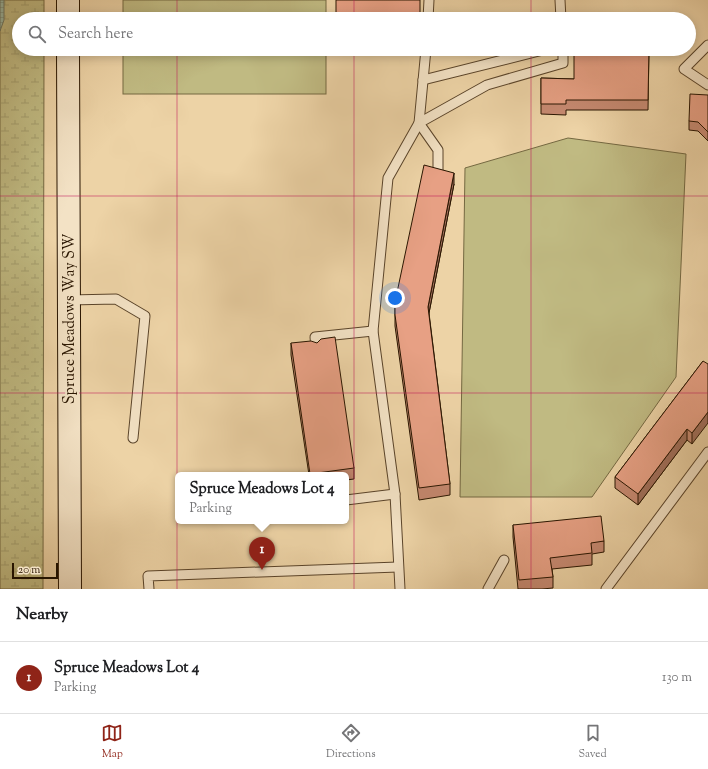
<!DOCTYPE html>
<html lang="en">
<head>
<meta charset="utf-8">
<style>
	body { margin:0; font-family:"Sorts Mill Goudy",serif; background:#f6f6f6; color:#202124 }
	.scale { position:absolute; left:12px; bottom:10px; width:46px; box-sizing:border-box; padding-left:4px; border:2px solid #291500; border-top:0; font-size:11px; line-height:14px; white-space:nowrap; color:#291500; -webkit-text-stroke:3px #f3e2c5; paint-order:stroke }
	.you { position:absolute; left:395px; top:298px; width:14px; height:14px; margin:-10px; border:3px solid #fff; border-radius:50%; background:#1a73e8; box-shadow:0 0 0 6px #1a73e833 }
	.badge { display:grid; place-items:center; width:26px; height:26px; border-radius:50%; background:#8f2418; color:#fff; font-size:13px; font-weight:700 }
	.pin { position:absolute; translate:-50% -33px; filter:drop-shadow(0 1px 2px #0008) }
	.pin::after { content:''; position:absolute; top:21px; width:14px; height:12px; background:inherit; clip-path:polygon(0 0,100% 0,50% 100%) }
	.popup { position:absolute; left:175px; top:472px; width:174px; height:52px; box-sizing:border-box; display:grid; place-content:center; border-radius:6px; background:#fff; filter:drop-shadow(0 1px 3px #0005); font-size:13px; white-space:nowrap; color:#757577 }
	.popup b { font-size:15px; color:#202124 }
	.popup::after { content:''; position:absolute; left:50%; top:100%; margin-left:-8px; border:8px solid transparent; border-top-color:#fff }
	.list { margin:0; padding:0; list-style:none }
	h2 { display:flex; justify-content:space-between; align-items:center; height:52px; margin:0; padding:0 16px; font-size:17px }
	h2 small { font-size:13px; font-weight:400; color:#757577 }
	.list li { display:grid; grid-template-columns:26px 1fr auto; gap:12px; align-items:center; box-sizing:border-box; height:72px; padding:0 16px; border-top:1px solid #e0e0e0 }
	.list b { display:block; font-size:15px; white-space:nowrap }
	.list p { margin:0; font-size:13px; white-space:nowrap; color:#757577 }
	.list em { font-size:13px; font-style:normal; color:#757577 }
	.icon { flex:none; width:22px; height:22px; fill:none; stroke:currentColor; stroke-width:2; stroke-linecap:round; stroke-linejoin:round }
	.map { position:relative; flex:none; width:708px; height:589px; overflow:hidden }
	.search { position:absolute; background:#fff; box-shadow:0 2px 10px #0003; left:12px; right:12px; top:12px; height:44px; display:flex; align-items:center; gap:10px; box-sizing:border-box; padding:0 14px; border-radius:22px; color:#757577; font-size:15px }
	.sheet { height:124px; background:#fff }
	nav { display:flex; justify-content:space-around; align-items:center; box-sizing:border-box; height:56px; border-top:1px solid #e0e0e0; background:#fff; font-size:11px; color:#757577 }
	nav a { display:grid; justify-items:center; gap:2px }
	nav .on { color:#8f2418 }
	.map>svg:first-child { display:block }
	.wetland { fill:url(#wetland-marsh); stroke:#746841 }
	.park { fill:#c0ba82; stroke:#746841 }
	.water { fill:url(#water-rules); stroke:#6d7762 }
	.lines { fill:none; stroke-linecap:round; stroke-linejoin:round }
	.lane-casing { stroke:#5a442a; stroke-width:11 }
	.secondary-casing { stroke:#291500; stroke-width:24 }
	.lane { stroke:#f3e2c5; stroke-width:9 }
	.secondary { stroke:#f3e2c5; stroke-width:22 }
	.wall { fill:#c78a72; stroke:#291500 }
	.shaded-wall { fill:#a2705c; stroke:#291500 }
	.building { fill:#e7a084; stroke:#291500 }
	.grid { fill:none; stroke:#c2185b; stroke-width:1; stroke-opacity:0.55 }
	.labels { text-anchor:middle; stroke-width:4; stroke-linejoin:round; paint-order:stroke }
	.street-label { font-size:15px; fill:#291500; stroke:#f3e2c5 }
</style>
</head>
<body>
<div class="map">
<svg width="708" height="589" viewBox="0 0 708 589">
	<defs>
		<pattern id="wetland-marsh" width="20" height="14" patternUnits="userSpaceOnUse"><rect width="20" height="14" fill="#c0ba82"/><path d="M1 5h8M5 5V1M11 12h8M15 12V8" fill="none" stroke="#a59f6e"/></pattern>
		<pattern id="water-rules" width="6" height="5" patternUnits="userSpaceOnUse"><rect width="6" height="5" fill="#9ab8a4"/><path d="M0 2.5h6" fill="none" stroke="#859d8b"/></pattern>
	</defs>
	<rect width="100%" height="100%" fill="#edd3a6"/>
	<filter id="stains"><feTurbulence type="fractalNoise" baseFrequency=".005" numOctaves="4"/><feColorMatrix values="0 0 0 0 .2 0 0 0 0 .09 0 0 0 0 .02 0 0 0 .5 -.17"/></filter>
	<radialGradient id="worn" r=".72"><stop offset=".6" stop-color="#630" stop-opacity="0"/><stop offset="1" stop-color="#630" stop-opacity=".3"/></radialGradient>
	<path class="wetland" d="M0,0H44V19H19V49H44L43,589H0Z"/>
	<g class="park">
		<rect x="123" y="0" width="203" height="19"/>
		<rect x="123" y="49" width="203" height="45"/>
		<path d="M568,138L686,154L676,377L592,497H460L465,168Z"/>
	</g>
	<path class="water" d="M0,0H4V20L0,31Z"/>
	<g class="lines">
		<defs>
			<g id="lane">
				<path d="M560,0L561,19"/>
				<path d="M428,19L429,0"/>
				<path d="M708,45L684,69L708,85"/>
				<path d="M426,49L419,123L438,150V170"/>
				<path d="M423,80L547,49"/>
				<path d="M69,300L116,299L145,316L133,438"/>
				<path d="M316,348L315,337L373,331"/>
				<path d="M346,500L395,494"/>
				<path d="M149,589L148,576L398,567"/>
				<path d="M400,589L395,494L373,331L388,178L419,123L487,85L563,63V49"/>
				<path d="M488,589L504,560"/>
				<path d="M606,589L708,452"/>
			</g>
			<g id="secondary">
				<path d="M68,0V19"/>
				<path d="M68,49L70,589"/>
			</g>
		</defs>
		<use href="#lane" class="lane-casing"/>
		<use href="#secondary" class="secondary-casing"/>
		<use href="#lane" class="lane"/>
		<use href="#secondary" class="secondary"/>
	</g>
	<g class="wall">
		<path d="M649,49L648,110H566V115L541,114V78L574,79Z"/>
		<path d="M708,95V141L698,131L689,130V121Z"/>
		<path d="M454,184L429,313L450,484V495L419,500L395,326V302Z"/>
		<path d="M291,343L354,468V479L346,480V475H309L291,355Z"/>
		<path d="M703,361L692,444L687,440L638,505L615,488V477Z"/>
		<path d="M513,525L604,541V552L592,554V565L552,569L553,577V588L542,589H518L513,537Z"/>
	</g>
	<g class="shaded-wall">
		<path d="M454,173V184L428,318V307Z"/>
		<path d="M708,412V423L692,444V433Z"/>
		<path d="M687,429V440L638,505V494Z"/>
	</g>
	<g class="building">
		<rect x="336" y="0" width="84" height="19"/>
		<path d="M574,49H649L648,100H566V104H541V78L574,79Z"/>
		<path d="M690,94L708,95V132L698,122L689,121Z"/>
		<path d="M424,165L454,173L428,307L450,484L419,488L395,315V302Z"/>
		<path d="M335,337L354,468L310,474L291,343L311,341L317,343L321,339Z"/>
		<path d="M703,361L708,364V412L692,433L687,429L638,494L615,477Z"/>
		<path d="M601,516L604,541L591,543L592,553L550,558L553,577L519,580L513,525Z"/>
	</g>
	<path class="grid" d="M177,0V19M354,0V19M531,0V19M177,49V589M354,49V589M531,49V589M0,196H708M0,393H708"/>
	<g class="labels">
		<g class="street-label">
			<text transform="translate(69 319) rotate(-90)" y="5">Spruce Meadows Way SW</text>
		</g>
	</g>
	<rect width="100%" height="100%" filter="url(#stains)"/>
	<rect width="100%" height="100%" fill="url(#worn)"/>
</svg>
<div class="scale">20 m</div>
<div class="you"></div>
<div class="pin badge" style="left:262px;top:570px">1</div>
<div class="popup"><b>Spruce Meadows Lot 4</b>Parking</div>
<div class="search"><svg class="icon" aria-label="search" viewBox="0 0 24 24"><circle cx="10" cy="10" r="6"/><path d="M15 15l6 6"/></svg>Search here</div>
</div>
<section class="sheet">
<h2>Nearby<small></small></h2>
<ul class="list">
<li><span class="badge">1</span><div><b>Spruce Meadows Lot 4</b><p>Parking</p></div><em>130 m</em></li>
</ul>
</section>
<nav>
<a class="on"><svg class="icon" aria-label="map" viewBox="0 0 24 24"><path d="M3 6l6-2 6 2 6-2v14l-6 2-6-2-6 2zM9 4v14M15 6v14"/></svg>Map</a>
<a><svg class="icon" aria-label="directions" viewBox="0 0 24 24"><path d="M12 3l9 9-9 9-9-9zM9 14v-3h6M13 9l2 2-2 2"/></svg>Directions</a>
<a><svg class="icon" aria-label="saved" viewBox="0 0 24 24"><path d="M7 4h10v16l-5-4-5 4z"/></svg>Saved</a>
</nav>
</body>
</html>
